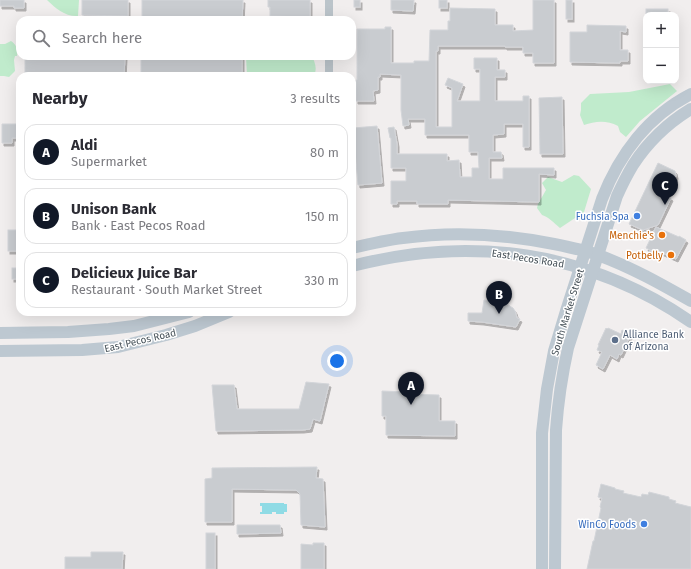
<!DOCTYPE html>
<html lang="en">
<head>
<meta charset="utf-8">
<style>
	body { margin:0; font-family:"Fira Sans",sans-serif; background:#f7f7f7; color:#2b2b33 }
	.controls { position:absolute; right:12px; top:12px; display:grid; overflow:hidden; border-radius:8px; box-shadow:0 4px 16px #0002 }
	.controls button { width:36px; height:36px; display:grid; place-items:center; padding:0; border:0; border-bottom:1px solid #e1e1e2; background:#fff; color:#2b2b33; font:20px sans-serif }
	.you { position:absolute; left:337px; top:361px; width:14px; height:14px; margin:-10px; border:3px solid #fff; border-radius:50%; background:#1a73e8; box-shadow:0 0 0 6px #1a73e833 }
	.badge { display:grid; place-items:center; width:26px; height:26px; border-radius:50%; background:#111827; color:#fff; font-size:13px; font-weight:700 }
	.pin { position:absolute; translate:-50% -33px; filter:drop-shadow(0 1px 2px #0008) }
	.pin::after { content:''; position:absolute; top:21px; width:14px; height:12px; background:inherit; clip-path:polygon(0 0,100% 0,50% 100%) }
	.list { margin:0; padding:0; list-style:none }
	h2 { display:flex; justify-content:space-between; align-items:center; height:52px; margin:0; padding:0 16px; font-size:17px }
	h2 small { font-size:13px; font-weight:400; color:#7c7c81 }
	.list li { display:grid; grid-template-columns:26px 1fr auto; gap:12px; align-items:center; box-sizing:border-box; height:56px; margin:0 8px 8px; padding:0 8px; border:1px solid #e1e1e2; border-radius:12px }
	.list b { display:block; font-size:15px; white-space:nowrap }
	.list p { margin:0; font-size:13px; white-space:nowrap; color:#7c7c81 }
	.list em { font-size:13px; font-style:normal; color:#7c7c81 }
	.icon { flex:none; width:22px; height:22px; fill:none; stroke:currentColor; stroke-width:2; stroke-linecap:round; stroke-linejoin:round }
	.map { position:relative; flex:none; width:691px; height:569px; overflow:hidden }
	.search { position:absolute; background:#fff; box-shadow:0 4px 16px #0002; left:16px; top:16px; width:340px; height:44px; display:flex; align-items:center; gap:10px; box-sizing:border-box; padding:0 14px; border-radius:12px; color:#7c7c81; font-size:15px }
	.panel { position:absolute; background:#fff; box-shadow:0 4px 16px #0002; left:16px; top:72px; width:340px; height:244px; border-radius:12px }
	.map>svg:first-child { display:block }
	.green { fill:#c0ebcc }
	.water { fill:#90dbe5 }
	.building { fill:#c9ccd0; stroke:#d3d5d9; filter:url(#shadow) }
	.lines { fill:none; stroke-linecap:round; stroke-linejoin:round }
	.street { stroke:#bbc4ca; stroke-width:8 }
	.secondary { stroke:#bdc8d1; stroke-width:12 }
	.shop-dot { fill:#3f7fe0; stroke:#fff; stroke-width:1.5 }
	.food-dot { fill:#e8710a; stroke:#fff; stroke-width:1.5 }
	.service-dot { fill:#5c6f8a; stroke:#fff; stroke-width:1.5 }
	.labels { text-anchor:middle; stroke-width:3; stroke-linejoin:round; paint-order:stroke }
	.shop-label { font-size:10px; fill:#366cbe; stroke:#fff; text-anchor:end }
	.food-label { font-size:10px; fill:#c56008; stroke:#fff; text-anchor:end }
	.street-label { font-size:10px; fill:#48535a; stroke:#fff }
	.service-label { font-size:10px; fill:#4e5e75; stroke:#fff; text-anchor:start }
</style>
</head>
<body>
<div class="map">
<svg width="691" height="569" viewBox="0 0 691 569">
	<defs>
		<filter id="shadow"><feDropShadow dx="2" dy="3" stdDeviation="0" flood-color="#0004"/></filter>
	</defs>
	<rect width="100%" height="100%" fill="#f1eeee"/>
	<g class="green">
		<path d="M47,0H79L78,16C66,17 55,8 47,0Z"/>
		<path d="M11,41C16,44 18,49 17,56H15L14,60L15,71L9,77L4,76H0V44H5Z"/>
		<path d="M246,56H312C315,62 318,71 313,76H247Z"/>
		<path d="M670,84L677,91L640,121L626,137L620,132L618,126C607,120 595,121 584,125L580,115L581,110V103L590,94L629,92Z"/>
		<path d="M574,175L579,176L591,189L584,212L560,228C554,223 549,217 542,215L537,208L538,204L546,190L542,183L548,177L562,182Z"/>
	</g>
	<path class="water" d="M260,503H284V504H287V512H284V514H276V512H272V514H260V512H262V506H260Z"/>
	<g class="building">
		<path d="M0,0H24V8H14V6H0Z"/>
		<path d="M82,0H128V16L82,15Z"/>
		<path d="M142,0H243L242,20L142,19Z"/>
		<path d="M268,0H310V17L270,16V7H268Z"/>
		<rect x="354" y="0" width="6" height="7"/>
		<path d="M391,0H414L413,11L391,10Z"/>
		<rect x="439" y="0" width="8" height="8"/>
		<path d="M533,0H554V63H533V53H523V47H505V46H438V51H436V127H452V88L445,85L448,78L463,84L457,101H480V69H474V58H497V70H505V77H495V101H523V96H529V147H523V124H504V134L493,135V152H501L502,158H489V179H503V168H554V175L539,174V202L448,200V204H417V201H397V204H391V181H406V168H391V138H390L388,128L394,127L397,144V154H447V161L459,160L460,177H472V168H479L478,152H469V135H425V119H408L409,125L403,126L401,110V75L380,74V77H378V90L373,91L374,101H356V80H357V29H385V27H391V63H414V61H429L430,30H448V21H450V8L495,9V25H513V31L533,30Z"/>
		<rect x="566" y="0" width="6" height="19"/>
		<rect x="646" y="9" width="22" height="6"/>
		<path d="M587,25L626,26V32L620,31V50H628V61H620V63L570,62V32H587Z"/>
		<path d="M25,56H125L124,76H25Z"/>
		<rect x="141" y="56" width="101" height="20"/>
		<path d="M562,97L563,154H540L539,98Z"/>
		<path d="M2,124H20V138H12V143H2Z"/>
		<path d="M377,126L382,183L358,185L353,128Z"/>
		<path d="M658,163L675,171L676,176L667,196L671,198L658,225L643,230L629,224Z"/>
		<path d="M656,227L679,237V236L686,240L676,259L653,249L652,251L646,248Z"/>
		<rect x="8" y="230" width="11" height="21"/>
		<rect x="12" y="268" width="8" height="11"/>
		<path d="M484,300L508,303V305L513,308L515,311L517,318L520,319L516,327L482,322L468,321V313H482Z"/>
		<path d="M606,328L607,329L608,328L621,334L622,330L631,334L621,355L619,354L617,359L610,355L603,369L596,365L602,352L597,350L599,345H598Z"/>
		<path d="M306,382L329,384L320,421L313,419L310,429L302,430L216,431L212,385H234L237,409H299Z"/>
		<path d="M382,391L408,392V394L439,395V421H455V436L386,435V416H382Z"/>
		<path d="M317,467L316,478L323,479L325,527L301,525L300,494L296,490L232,489V522H205V479L212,478V468Z"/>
		<path d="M601,484L615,488V489L624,491L623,493L641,497L642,494L648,495L649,492L669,497V499L676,501L675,503L691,507V569H587L593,541H594L601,508L600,507L602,498L598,497Z"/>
		<path d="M237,525H280L281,533L237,534Z"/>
		<rect x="206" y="533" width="9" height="36"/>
		<path d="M313,543H324V569H301V544L313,545Z"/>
		<path d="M91,552H123L122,569H65V557H91Z"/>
	</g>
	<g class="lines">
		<g class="street">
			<path d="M329,20V0"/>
			<path d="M329,76V56"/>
		</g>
		<g class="secondary">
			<path d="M352,248C369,244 386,240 403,238C453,231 504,234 554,244C569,247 584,250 598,255C631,267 661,284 691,301"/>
			<path d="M352,266C471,235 589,251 691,322"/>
			<path d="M0,333L68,332L109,329L134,326L189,312"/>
			<path d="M0,351L82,350L118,347L166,335L195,326L229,312"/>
			<path d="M542,569V433L547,389L554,351L566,311L602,199C619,155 648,116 691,94"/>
			<path d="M555,569L556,430C558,402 562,375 568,348L617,196C622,185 627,175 633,165C648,142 668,123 691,109"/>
		</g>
	</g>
	<g class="shop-dot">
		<circle cx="637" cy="216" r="4"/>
		<circle cx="644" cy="524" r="4"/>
	</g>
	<g class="food-dot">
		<circle cx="662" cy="235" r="4"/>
		<circle cx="671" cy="255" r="4"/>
	</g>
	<circle class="service-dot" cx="615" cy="340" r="4"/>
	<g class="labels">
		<g class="shop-label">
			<text x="629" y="220">Fuchsia Spa</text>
			<text x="636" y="528">WinCo Foods</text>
		</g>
		<g class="food-label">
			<text x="654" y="239">Menchie's</text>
			<text x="663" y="259">Potbelly</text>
		</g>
		<g class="street-label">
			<text transform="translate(528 258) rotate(9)" y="4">East Pecos Road</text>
			<text transform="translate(567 312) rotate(-73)" y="4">South Market Street</text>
			<text transform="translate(140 340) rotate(-13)" y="4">East Pecos Road</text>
		</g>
		<g class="service-label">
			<text x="623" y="338">Alliance Bank<tspan x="623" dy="12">of Arizona</tspan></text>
		</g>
	</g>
</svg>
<div class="controls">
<button>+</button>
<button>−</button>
</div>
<div class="you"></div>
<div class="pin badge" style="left:411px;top:405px">A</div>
<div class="pin badge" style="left:499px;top:314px">B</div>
<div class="pin badge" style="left:665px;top:205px">C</div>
<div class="search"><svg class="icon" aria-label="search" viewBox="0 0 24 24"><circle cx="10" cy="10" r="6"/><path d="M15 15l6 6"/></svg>Search here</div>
<section class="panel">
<h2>Nearby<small>3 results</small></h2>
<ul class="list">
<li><span class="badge">A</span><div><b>Aldi</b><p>Supermarket</p></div><em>80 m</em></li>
<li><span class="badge">B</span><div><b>Unison Bank</b><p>Bank · East Pecos Road</p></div><em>150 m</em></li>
<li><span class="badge">C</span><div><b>Delicieux Juice Bar</b><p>Restaurant · South Market Street</p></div><em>330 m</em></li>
</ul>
</section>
</div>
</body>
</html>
